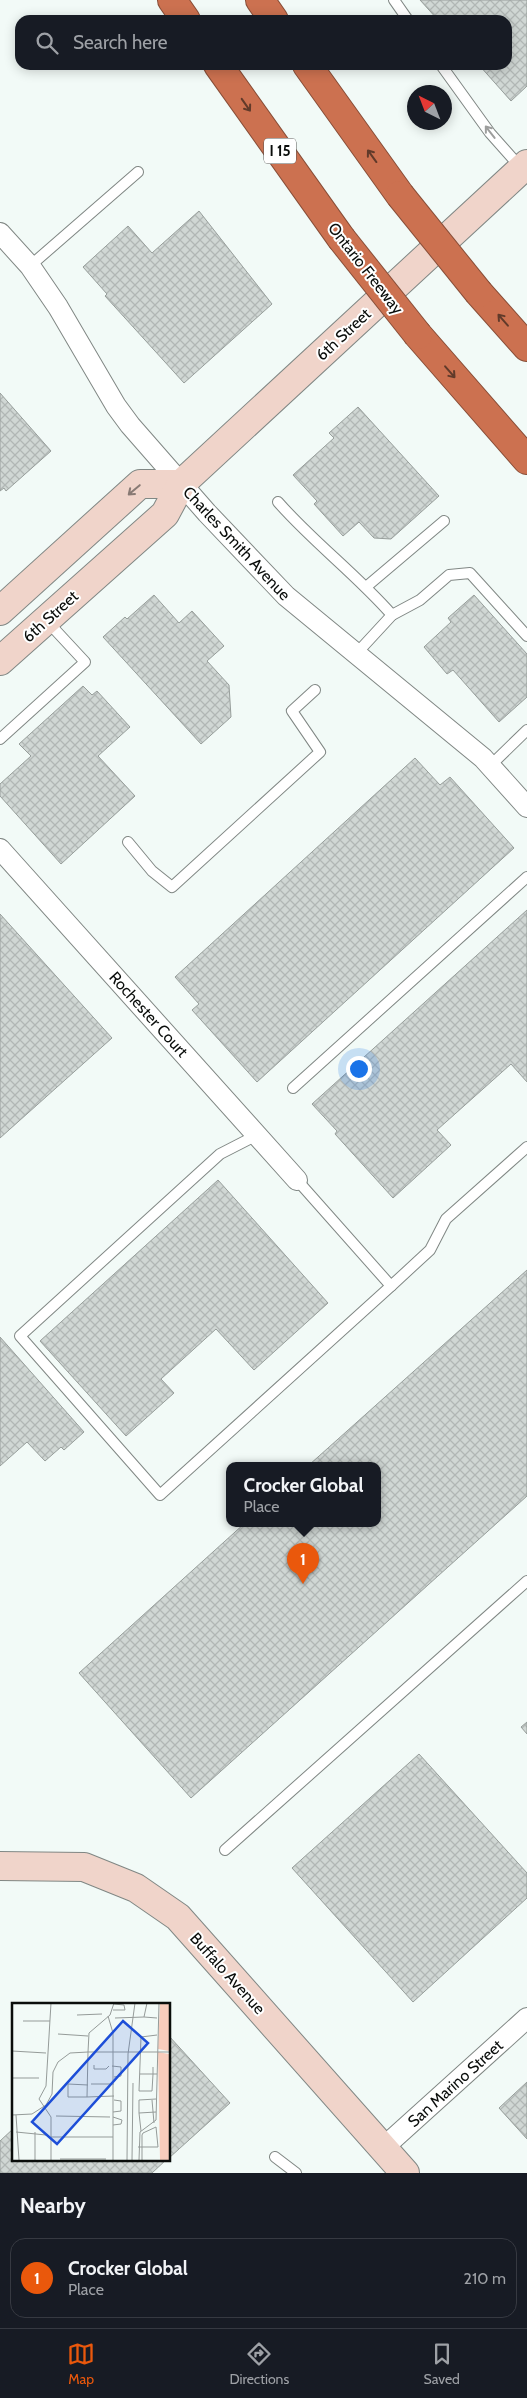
<!DOCTYPE html>
<html lang="en">
<head>
<meta charset="utf-8">
<style>
	body { margin:0; font-family:Cabin,sans-serif; background:#20242c; color:#f1f3f6 }
	.compass { position:absolute; left:407px; top:85px; width:45px; height:45px; border-radius:50%; background:#171b24; box-shadow:0 2px 12px #0003; rotate:318deg }
	.you { position:absolute; left:358px; top:1068px; width:18px; height:18px; margin:-12px; border:4px solid #fff; border-radius:50%; background:#1a73e8; box-shadow:0 0 0 8px #1a73e833 }
	.badge { display:grid; place-items:center; width:32px; height:32px; border-radius:50%; background:#ea580c; color:#fff; font-size:16px; font-weight:700 }
	.pin { position:absolute; translate:-50% -41px; filter:drop-shadow(0 1px 2px #0008) }
	.pin::after { content:''; position:absolute; top:26px; width:18px; height:15px; background:inherit; clip-path:polygon(0 0,100% 0,50% 100%) }
	.popup { position:absolute; left:226px; top:1462px; width:155px; height:65px; box-sizing:border-box; display:grid; place-content:center; border-radius:10px; background:#171b24; filter:drop-shadow(0 1px 4px #0005); font-size:16px; white-space:nowrap; color:#9ea1a6 }
	.popup b { font-size:19px; color:#f1f3f6 }
	.popup::after { content:''; position:absolute; left:50%; top:100%; margin-left:-10px; border:10px solid transparent; border-top-color:#171b24 }
	.list { margin:0; padding:0; list-style:none }
	h2 { display:flex; justify-content:space-between; align-items:center; height:65px; margin:0; padding:0 20px; font-size:21px }
	h2 small { font-size:16px; font-weight:400; color:#9ea1a6 }
	.list li { display:grid; grid-template-columns:32px 1fr auto; gap:15px; align-items:center; box-sizing:border-box; height:80px; margin:0 10px 10px; padding:0 10px; border:1px solid #363941; border-radius:15px }
	.list b { display:block; font-size:19px; white-space:nowrap }
	.list p { margin:0; font-size:16px; white-space:nowrap; color:#9ea1a6 }
	.list em { font-size:16px; font-style:normal; color:#9ea1a6 }
	.icon { flex:none; width:28px; height:28px; fill:none; stroke:currentColor; stroke-width:2; stroke-linecap:round; stroke-linejoin:round }
	.map { position:relative; flex:none; width:527px; height:2173px; overflow:hidden }
	.search { position:absolute; background:#171b24; box-shadow:0 2px 12px #0003; left:15px; right:15px; top:15px; height:55px; display:flex; align-items:center; gap:12px; box-sizing:border-box; padding:0 18px; border-radius:15px; color:#9ea1a6; font-size:19px }
	.sheet { height:155px; background:#171b24 }
	nav { display:flex; justify-content:space-around; align-items:center; box-sizing:border-box; height:70px; border-top:1px solid #363941; background:#171b24; font-size:14px; color:#9ea1a6 }
	nav a { display:grid; justify-items:center; gap:2px }
	nav .on { color:#ea580c }
	.map>svg:first-child { display:block }
	.building { fill:url(#building-cross-hatch); stroke:#979e9b }
	.lines { fill:none; stroke-linecap:round; stroke-linejoin:round }
	.lane-casing { stroke:#808784; stroke-width:12 }
	.street-casing { stroke:#808784; stroke-width:22 }
	.secondary-casing { stroke:#808784; stroke-width:30 }
	.highway-casing { stroke:#884e38; stroke-width:30 }
	.lane { stroke:#fff; stroke-width:10 }
	.street { stroke:#fff; stroke-width:20 }
	.secondary { stroke:#f0d4ca; stroke-width:28 }
	.highway { stroke:#cc7150; stroke-width:28 }
	.highway-bridge-casing { stroke:#884e38; stroke-width:30; stroke-linecap:butt }
	.highway-bridge { stroke:#cc7150; stroke-width:28 }
	.oneway { stroke:#613a2a }
	.oneway2 { stroke:#9d9e9d }
	.oneway3 { stroke:#887a74 }
	.labels { text-anchor:middle; stroke-width:4; stroke-linejoin:round; paint-order:stroke }
	.shield { fill:#fff; stroke:#545654; stroke-width:1 }
	.shield-label { font-size:15px; font-weight:bold; fill:#0a0d0b }
	.street-label { font-size:16px; fill:#0a0d0b; stroke:#fff }
	.inset-road { fill:none; stroke:#959b99; stroke-width:1 }
	.view { fill:#1d4ed8; fill-opacity:0.15; stroke:#1d4ed8; stroke-width:2.5 }
	.inset-edge { fill:none; stroke:#0a0d0b; stroke-width:2.5 }
</style>
</head>
<body>
<div class="map">
<svg width="527" height="2173" viewBox="0 0 527 2173">
	<defs>
		<pattern id="building-cross-hatch" width="8" height="8" patternUnits="userSpaceOnUse" patternTransform="scale(1.25)"><rect width="8" height="8" fill="#d0d7d4"/><path d="M0 0l8 8M0 8l8-8" fill="none" stroke="#b1b7b5"/></pattern>
	</defs>
	<rect width="100%" height="100%" fill="#f2faf7"/>
	<g class="building">
		<path d="M420,0H527V86L511,101L479,65H507V20H438Z"/>
		<path d="M199,211L272,304L184,383L105,296L107,294L83,267L128,226L152,253Z"/>
		<path d="M0,393L51,451L6,491L4,488L0,491Z"/>
		<path d="M358,407L439,496L391,539L374,538L359,522L343,536L314,504L317,501L293,475L334,438L329,433Z"/>
		<path d="M154,595L179,623L192,611L224,646L207,661L229,685L231,717L201,744L103,637L125,617L127,619Z"/>
		<path d="M474,595L527,654V697L499,722L453,670L447,674L424,647L451,622L448,618Z"/>
		<path d="M83,686L92,695L97,691L130,727L98,756L135,796L61,864L0,796V784L31,756L19,744Z"/>
		<path d="M415,758L440,785L450,777L514,848L257,1082L192,1010L199,1004L175,977Z"/>
		<path d="M527,910V1082L511,1064L437,1130L451,1145L393,1198L335,1134L337,1131L312,1104Z"/>
		<path d="M0,914L112,1038L0,1138Z"/>
		<path d="M218,1180L328,1303L254,1370L216,1329L161,1379L174,1393L126,1436L40,1341Z"/>
		<path d="M527,1270V1496L191,1798L79,1673L245,1523H377V1465H309Z"/>
		<path d="M0,1337L84,1432L64,1450L61,1447L45,1461L27,1442L0,1466Z"/>
		<path d="M527,1722V1734L521,1727Z"/>
		<path d="M419,1754L527,1873V1898L413,2002L292,1868Z"/>
		<path d="M169,2036L230,2103L169,2158Z"/>
		<path d="M527,2082V2139L499,2108Z"/>
		<path d="M14,2128V2159H167L152,2173H0V2141Z"/>
	</g>
	<g class="lines">
		<defs>
			<g id="lane">
				<path d="M394,0L408,20"/>
				<path d="M441,65L490,133L522,169"/>
				<path d="M30,266L138,172"/>
				<path d="M278,502C313,542 356,574 392,615"/>
				<path d="M366,587L444,521"/>
				<path d="M356,654L392,615L420,600L449,575L470,573L527,636"/>
				<path d="M0,739L85,662L46,620"/>
				<path d="M490,766L527,730"/>
				<path d="M128,842L152,871L172,887L320,752L292,711L315,690"/>
				<path d="M293,1088L527,877"/>
				<path d="M257,1135L220,1154L20,1336L160,1495L391,1286"/>
				<path d="M297,1180L391,1286L430,1250L446,1219L527,1147"/>
				<path d="M225,1850L527,1581"/>
				<path d="M275,2157L296,2173"/>
			</g>
			<g id="street">
				<path d="M0,233L30,266L58,307L116,406L130,425L207,513L286,596L483,758L527,807"/>
				<path d="M0,849L297,1180"/>
				<path d="M383,2148L527,2018"/>
			</g>
			<g id="secondary">
				<path d="M0,611L140,484H181"/>
				<path d="M0,661L165,514L181,484L527,164"/>
				<path d="M0,1866L84,1867L136,1888L178,1917L405,2173"/>
			</g>
			<g id="highway">
				<path d="M172,0L186,20"/>
				<path d="M260,0L274,20"/>
				<path d="M218,65L341,238"/>
				<path d="M307,65L400,195"/>
				<path d="M479,293L527,347"/>
				<path d="M418,335L527,460"/>
			</g>
		</defs>
		<use href="#lane" class="lane-casing"/>
		<use href="#street" class="street-casing"/>
		<use href="#secondary" class="secondary-casing"/>
		<use href="#highway" class="highway-casing"/>
		<use href="#lane" class="lane"/>
		<use href="#street" class="street"/>
		<use href="#secondary" class="secondary"/>
		<use href="#highway" class="highway"/>
		<defs>
			<g id="highway-bridge">
				<path d="M400,195L479,293"/>
				<path d="M341,238L418,335"/>
			</g>
		</defs>
		<use href="#highway-bridge" class="highway-bridge-casing"/>
		<use href="#highway-bridge" class="highway-bridge"/>
	</g>
	<defs><path id="oneway-shaft" d="M-6 0H5M1.5-3L5.5 0L1.5 3" fill="none" stroke-width="1.6" stroke-linecap="round" stroke-linejoin="round" transform="scale(1.25)"/></defs>
	<g class="oneway">
		<use href="#oneway-shaft" transform="translate(246 105) rotate(55)"/>
		<use href="#oneway-shaft" transform="translate(372 156) rotate(-126)"/>
		<use href="#oneway-shaft" transform="translate(503 320) rotate(-131)"/>
		<use href="#oneway-shaft" transform="translate(450 372) rotate(49)"/>
	</g>
	<use class="oneway2" href="#oneway-shaft" transform="translate(490 132) rotate(-128)"/>
	<use class="oneway3" href="#oneway-shaft" transform="translate(134 490) rotate(140)"/>
	<g class="labels">
		<rect class="shield" x="264" y="138.5" width="32" height="25" rx="4"/>
		<g class="shield-label">
			<text x="280" y="156">I 15</text>
		</g>
		<g class="street-label">
			<text transform="translate(366 268) rotate(52)" y="6">Ontario Freeway</text>
			<text transform="translate(343 334) rotate(-43)" y="6">6th Street</text>
			<text transform="translate(237 543) rotate(47)" y="6">Charles Smith Avenue</text>
			<text transform="translate(50 616) rotate(-42)" y="6">6th Street</text>
			<text transform="translate(149 1014) rotate(48)" y="6">Rochester Court</text>
			<text transform="translate(228 1973) rotate(48)" y="6">Buffalo Avenue</text>
			<text transform="translate(455 2083) rotate(-42)" y="6">San Marino Street</text>
		</g>
	</g>
	<g transform="translate(12 2003)">
		<rect width="158" height="158" fill="#f2faf7"/>
		<path d="M148,0H157V48L146,46ZM146,49L157,51V157H148Z" fill="#f8ccbc"/>
		<path class="inset-road" d="M39,0L34,83L27,96L39,114V157M135,0L132,14L145,15M101,7H113L112,2L102,1M65,12L90,11M96,13L101,30V157M103,15L132,14M11,18H38M46,31L76,33M0,48L34,50M82,62V66H94L97,63M100,63L109,64V73L102,74M128,71H141V64M145,71H141L140,88H127L129,34L145,32M0,75H27M79,81H102M102,93L75,94L76,49H158M75,94H56V81L76,82M140,97L142,120M101,109L109,108V98L102,97M127,110V97L144,96M0,112L20,111L34,102L40,91L41,69L46,59L58,50L76,49L77,30L98,12L102,0M4,112L7,157M44,113L98,114M101,122L109,121L110,117L101,114M129,128L127,110L144,109M4,129L34,132M39,134H101M126,144H146L144,124L131,130L130,132V157M48,156H94M23,157V129M115,157L116,51L123,0M120,157L121,80M127,157L128,129L144,117L147,0"/>
		<path class="view" d="M111,18L136,40L45,141L20,119Z"/>
		<rect width="158" height="158" class="inset-edge"/>
	</g>
</svg>
<svg class="compass" viewBox="-18 -18 36 36"><path d="M0-13l5 13h-10z" fill="#e53935"/><path d="M0 13l5-13h-10z" fill="#9ea1a6"/></svg>
<div class="you"></div>
<div class="pin badge" style="left:303px;top:1584px">1</div>
<div class="popup"><b>Crocker Global</b>Place</div>
<div class="search"><svg class="icon" aria-label="search" viewBox="0 0 24 24"><circle cx="10" cy="10" r="6"/><path d="M15 15l6 6"/></svg>Search here</div>
</div>
<section class="sheet">
<h2>Nearby<small></small></h2>
<ul class="list">
<li><span class="badge">1</span><div><b>Crocker Global</b><p>Place</p></div><em>210 m</em></li>
</ul>
</section>
<nav>
<a class="on"><svg class="icon" aria-label="map" viewBox="0 0 24 24"><path d="M3 6l6-2 6 2 6-2v14l-6 2-6-2-6 2zM9 4v14M15 6v14"/></svg>Map</a>
<a><svg class="icon" aria-label="directions" viewBox="0 0 24 24"><path d="M12 3l9 9-9 9-9-9zM9 14v-3h6M13 9l2 2-2 2"/></svg>Directions</a>
<a><svg class="icon" aria-label="saved" viewBox="0 0 24 24"><path d="M7 4h10v16l-5-4-5 4z"/></svg>Saved</a>
</nav>
</body>
</html>
